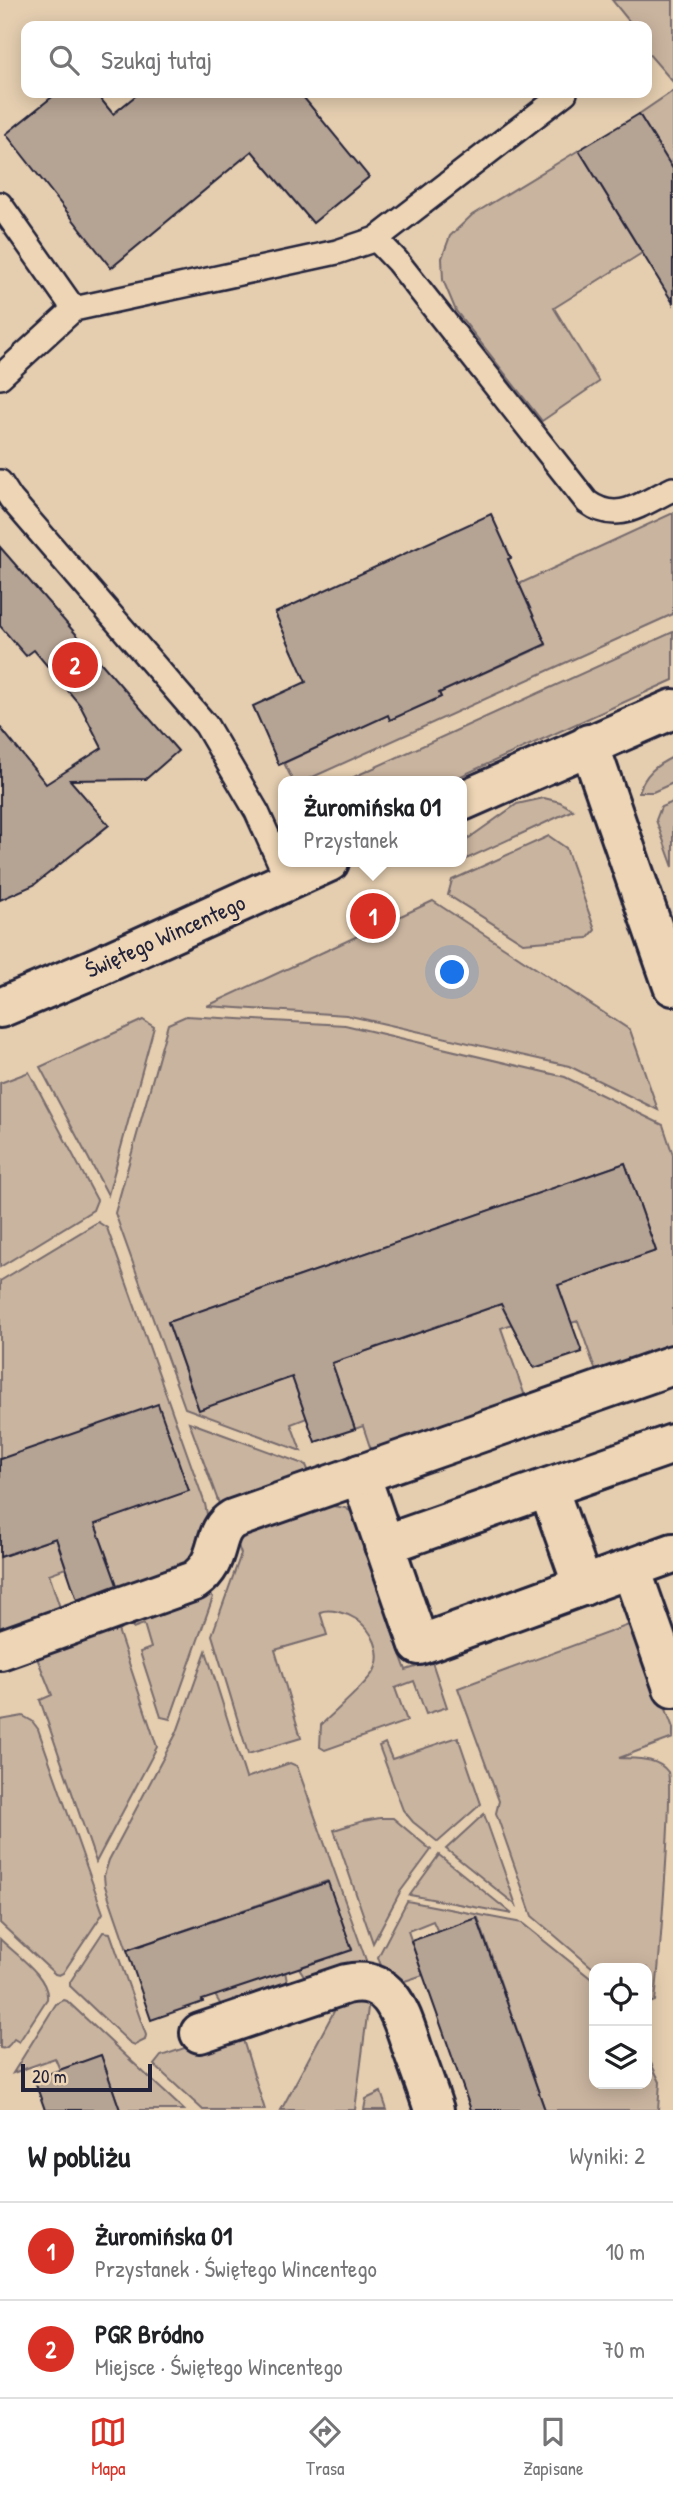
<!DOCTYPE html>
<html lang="pl">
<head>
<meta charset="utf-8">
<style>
	body { margin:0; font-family:"Patrick Hand",sans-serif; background:#f2f2f2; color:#202124 }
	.controls { position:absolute; right:21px; bottom:21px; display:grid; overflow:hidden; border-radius:14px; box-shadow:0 4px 18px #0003 }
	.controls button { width:63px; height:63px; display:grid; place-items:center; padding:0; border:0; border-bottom:2px solid #e0e0e0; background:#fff; color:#202124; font:35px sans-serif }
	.scale { position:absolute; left:21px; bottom:18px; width:131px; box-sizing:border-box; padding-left:7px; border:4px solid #22223b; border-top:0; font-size:19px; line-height:24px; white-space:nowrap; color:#22223b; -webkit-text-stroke:5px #edd5b5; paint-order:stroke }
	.you { position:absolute; left:453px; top:973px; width:24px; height:24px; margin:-18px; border:5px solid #fff; border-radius:50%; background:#1a73e8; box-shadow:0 0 0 10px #1a73e833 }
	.badge { display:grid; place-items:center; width:46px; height:46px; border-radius:50%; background:#d93025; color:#fff; font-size:23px; font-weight:700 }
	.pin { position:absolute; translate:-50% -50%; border:4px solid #fff; box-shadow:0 2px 7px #0006 }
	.popup { position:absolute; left:278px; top:776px; width:189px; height:91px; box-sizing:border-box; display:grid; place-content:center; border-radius:14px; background:#fff; filter:drop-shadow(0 2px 5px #0005); font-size:23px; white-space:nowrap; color:#757577 }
	.popup b { font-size:26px; color:#202124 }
	.popup::after { content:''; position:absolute; left:50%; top:100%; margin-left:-14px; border:14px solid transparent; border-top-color:#fff }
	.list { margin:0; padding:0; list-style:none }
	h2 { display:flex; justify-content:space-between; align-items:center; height:91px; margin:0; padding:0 28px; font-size:30px }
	h2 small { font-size:23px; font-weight:400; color:#757577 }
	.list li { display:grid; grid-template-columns:46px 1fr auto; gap:21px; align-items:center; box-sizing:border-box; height:98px; padding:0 28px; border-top:2px solid #e0e0e0 }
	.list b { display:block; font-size:26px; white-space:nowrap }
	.list p { margin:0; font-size:23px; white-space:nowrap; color:#757577 }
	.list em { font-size:23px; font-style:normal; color:#757577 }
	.icon { flex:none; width:38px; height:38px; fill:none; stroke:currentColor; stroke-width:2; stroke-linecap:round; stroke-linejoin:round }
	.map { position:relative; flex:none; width:673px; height:2110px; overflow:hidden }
	.search { position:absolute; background:#fff; box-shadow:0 4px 18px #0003; left:21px; right:21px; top:21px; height:77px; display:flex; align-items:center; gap:18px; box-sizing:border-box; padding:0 24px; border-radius:14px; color:#757577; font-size:26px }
	.sheet { height:287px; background:#fff }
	nav { display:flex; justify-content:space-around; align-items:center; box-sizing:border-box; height:98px; border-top:2px solid #e0e0e0; background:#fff; font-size:19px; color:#757577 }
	nav a { display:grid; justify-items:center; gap:4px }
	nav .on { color:#d93025 }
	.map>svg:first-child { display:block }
	.green { fill:#c9b49f; stroke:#766b6d; stroke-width:2 }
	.building { fill:#b5a393; stroke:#22223b; stroke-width:2 }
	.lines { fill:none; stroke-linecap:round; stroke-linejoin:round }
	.lane-casing { stroke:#22223b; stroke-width:28 }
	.street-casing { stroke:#22223b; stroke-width:44 }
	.secondary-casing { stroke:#22223b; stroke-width:44 }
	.lane { stroke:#edd5b5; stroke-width:23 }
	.street { stroke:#edd5b5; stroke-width:38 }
	.secondary { stroke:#edd5b5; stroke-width:38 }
	.labels { text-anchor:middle; stroke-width:6; stroke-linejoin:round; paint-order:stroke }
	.street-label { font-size:23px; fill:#22223b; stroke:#edd5b5 }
</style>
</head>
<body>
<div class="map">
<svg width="673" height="2110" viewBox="0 0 673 2110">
	<rect width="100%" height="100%" fill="#e5ceb0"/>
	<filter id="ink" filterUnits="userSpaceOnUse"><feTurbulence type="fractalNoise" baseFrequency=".0143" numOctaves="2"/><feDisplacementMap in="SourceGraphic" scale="14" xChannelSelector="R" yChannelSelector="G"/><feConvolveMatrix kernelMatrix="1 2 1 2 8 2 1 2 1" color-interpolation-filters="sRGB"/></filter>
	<g filter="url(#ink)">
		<g class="green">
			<path d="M612,0H673V82L647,52V26H633Z"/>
			<path d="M673,91V169L639,114Z"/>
			<path d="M579,150L642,253L554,308L599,382L542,421L456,311L443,280L442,258L450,236L472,215Z"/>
			<path d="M673,513V614L304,781H293L284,763L388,715L390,720L441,697L439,693L546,645L519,584Z"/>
			<path d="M673,632V680L450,781H345Z"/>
			<path d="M673,757V783L653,792H639C645,774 656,765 673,757Z"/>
			<path d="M544,798L560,802L573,810L462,861V843L517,804Z"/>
			<path d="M673,802V867L656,820L661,807Z"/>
			<path d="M549,836L566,848L595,930L588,938L523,943L448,895L452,880Z"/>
			<path d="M433,901L630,1030L658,1110L569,1066L346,1015L207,1006Z"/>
			<path d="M186,1016L345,1025L565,1077L663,1125L673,1155V1351L598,1377L578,1321L571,1323L558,1285L656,1251L625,1163L168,1322L198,1408L292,1377L307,1418L291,1424L301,1451L185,1408L115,1213L168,1024Z"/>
			<path d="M143,1020L154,1027L108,1195L40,1067Z"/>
			<path d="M29,1072L97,1200L93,1210L0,1267V1083Z"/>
			<path d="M98,1222L107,1228L205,1504L208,1519L193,1561L120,1594L95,1524L0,1459V1281Z"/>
			<path d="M518,1298L526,1319L501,1328L527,1402L373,1456L363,1426L355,1429L332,1363Z"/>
			<path d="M189,1422L306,1465L311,1477L221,1509Z"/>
			<path d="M327,1505L345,1508L355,1514L399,1629L392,1632L406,1670L432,1662L447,1707L426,1714L414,1681L395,1688L407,1721L325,1750L320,1747L321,1725C335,1711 364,1687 374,1671C384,1652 372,1630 356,1619C346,1613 330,1608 320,1612L327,1635L275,1650L301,1738L248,1754L212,1635L241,1554L234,1534Z"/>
			<path d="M56,1538L66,1568L49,1574L62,1614L0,1636V1557Z"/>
			<path d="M207,1592L213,1597L170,1719L161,1717L140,1652L151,1648L144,1624L133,1628L130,1619Z"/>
			<path d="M634,1623L673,1728V1738L619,1758C636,1759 657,1757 668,1772C673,1792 659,1966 655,2001L647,2004V1968L594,1969L532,1916L496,1813L499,1801L458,1688Z"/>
			<path d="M116,1624L157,1747L96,1862L40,1700L52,1695L35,1653Z"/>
			<path d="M206,1651L246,1778L290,1763L297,1766L367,1963L365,1966L307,1980L299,1968L352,1949L327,1881L127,1950L105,1886L104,1876L109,1860L177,1732Z"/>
			<path d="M23,1716L32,1721L38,1729L103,1913L63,1973L59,1975L55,1974L0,1923V1720Z"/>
			<path d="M458,1737L481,1804L438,1842L413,1822L403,1810L379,1746L385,1743L392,1759Z"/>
			<path d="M484,1814L516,1905L446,1849Z"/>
			<path d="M380,1818H393L431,1850L400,1892L373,1943L334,1830L363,1821Z"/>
			<path d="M439,1855L512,1914L410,1895Z"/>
			<path d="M407,1901L522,1923L594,1981V2084H647V2055L660,2082L658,2110H545L478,1918L438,1932L433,1921L408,1931L423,1975L396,1984L384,1974L378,1957Z"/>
			<path d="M103,1932L110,1933L146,2035L145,2040L135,2045L130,2043L70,1986V1982Z"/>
			<path d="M0,1939C15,1954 50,1977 47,1999L19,2042L14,2039C10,2044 7,2050 0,2048Z"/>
			<path d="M285,1971L288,1987L222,2007L215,1995Z"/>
			<path d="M64,2000L67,2001L184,2110H120L101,2055L60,2070L55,2058L13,2073L56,2004Z"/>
			<path d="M369,2000L355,2110H281L339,2002Z"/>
			<path d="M228,2033L243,2040L265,2110H203L154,2065L161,2056Z"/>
			<path d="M381,2092L387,2110H364L366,2099Z"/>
		</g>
		<g class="building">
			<path d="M57,93H96L113,114L139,93H300L369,177L313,223L252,151L111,268L6,134Z"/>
			<path d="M639,114L673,169V303L579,150Z"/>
			<path d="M491,514L511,558L508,559L546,644L439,693L441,697L390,720L388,715L279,765L253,706L306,682L275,613Z"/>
			<path d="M0,547L178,751L146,779L70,780L109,825L34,885L0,900V727L46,784L102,748L80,705L34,650L26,656L0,626Z"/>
			<path d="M625,1163L656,1251L558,1285L582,1352L534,1368L501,1304L332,1363L355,1429L315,1442L292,1377L199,1410L168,1322Z"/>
			<path d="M158,1404L189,1491L95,1524L117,1585L77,1600L56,1538L0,1557V1459Z"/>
			<path d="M328,1882L352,1950L202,2000L203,2002L151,2020L127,1950Z"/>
			<path d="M477,1918L545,2110H471L411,1941Z"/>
			<path d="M101,2055L120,2110H45L34,2079Z"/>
		</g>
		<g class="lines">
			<defs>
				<g id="lane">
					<path d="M0,204L74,309"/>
					<path d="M376,239L565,93"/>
					<path d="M0,377L74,309L337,252L376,239L397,261L587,502C618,525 642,503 673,489"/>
					<path d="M0,482L11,499L206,725L257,812L288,881"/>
				</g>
				<g id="street">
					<path d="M589,744L673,986"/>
					<path d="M360,1474L419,1645L673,1553"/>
					<path d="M548,1488L583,1586"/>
					<path d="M384,1545L673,1444"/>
					<path d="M631,1569L673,1688"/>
					<path d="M0,1650L194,1581C224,1560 210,1533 233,1519L673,1365"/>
					<path d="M200,2033L346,1984C394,1974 402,2019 414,2053C421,2072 428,2091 434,2110"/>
				</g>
				<g id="secondary">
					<path d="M462,801L673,709"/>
					<path d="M0,1008L95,968L329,862"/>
				</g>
			</defs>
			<use href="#lane" class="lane-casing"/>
			<use href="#street" class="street-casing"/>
			<use href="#secondary" class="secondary-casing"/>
			<use href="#lane" class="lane"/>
			<use href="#street" class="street"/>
			<use href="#secondary" class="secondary"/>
		</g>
	</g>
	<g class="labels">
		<g class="street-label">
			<text transform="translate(165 936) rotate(-24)" y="8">Świętego Wincentego</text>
		</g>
	</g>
</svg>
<div class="controls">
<button><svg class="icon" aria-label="locate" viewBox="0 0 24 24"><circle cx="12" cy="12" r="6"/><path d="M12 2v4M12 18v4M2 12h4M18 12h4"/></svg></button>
<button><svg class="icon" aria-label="layers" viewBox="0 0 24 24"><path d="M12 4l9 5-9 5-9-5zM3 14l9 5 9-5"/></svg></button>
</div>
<div class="scale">20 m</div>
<div class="you"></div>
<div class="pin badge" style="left:373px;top:916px">1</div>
<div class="popup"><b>Żuromińska 01</b>Przystanek</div>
<div class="pin badge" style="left:75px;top:665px">2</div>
<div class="search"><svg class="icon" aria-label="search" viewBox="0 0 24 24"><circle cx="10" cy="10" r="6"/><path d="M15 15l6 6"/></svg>Szukaj tutaj</div>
</div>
<section class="sheet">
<h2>W pobliżu<small>Wyniki: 2</small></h2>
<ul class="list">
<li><span class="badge">1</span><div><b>Żuromińska 01</b><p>Przystanek · Świętego Wincentego</p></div><em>10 m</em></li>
<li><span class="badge">2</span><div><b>PGR Bródno</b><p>Miejsce · Świętego Wincentego</p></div><em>70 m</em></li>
</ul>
</section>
<nav>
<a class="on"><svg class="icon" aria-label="map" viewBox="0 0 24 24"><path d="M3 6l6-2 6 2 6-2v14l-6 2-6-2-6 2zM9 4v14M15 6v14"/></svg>Mapa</a>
<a><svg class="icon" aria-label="directions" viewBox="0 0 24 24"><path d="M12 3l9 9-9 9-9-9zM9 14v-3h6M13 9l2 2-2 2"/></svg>Trasa</a>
<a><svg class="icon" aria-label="saved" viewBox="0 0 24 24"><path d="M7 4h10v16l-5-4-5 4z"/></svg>Zapisane</a>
</nav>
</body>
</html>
